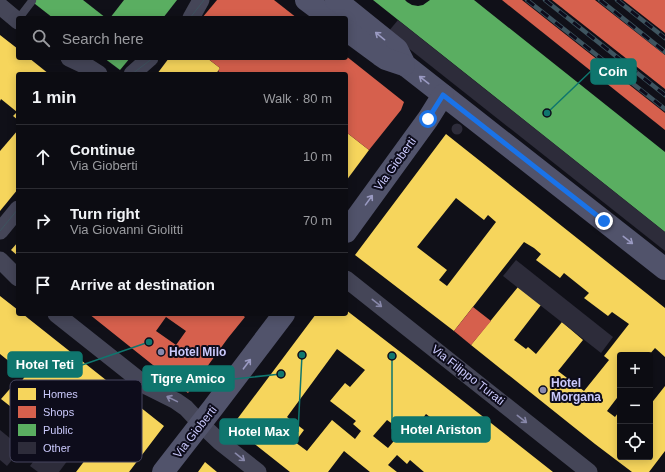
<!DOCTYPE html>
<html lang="en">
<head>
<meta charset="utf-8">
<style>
	body { margin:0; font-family:Arial,sans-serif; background:#1a1a20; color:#f1f3f6 }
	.controls { position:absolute; right:12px; bottom:12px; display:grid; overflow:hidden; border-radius:4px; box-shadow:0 2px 10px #0003 }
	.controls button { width:36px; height:36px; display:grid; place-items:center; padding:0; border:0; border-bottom:1px solid #2c2c32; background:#0c0c12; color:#f1f3f6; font:20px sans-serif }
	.stop { position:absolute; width:12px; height:12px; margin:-9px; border:3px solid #1a73e8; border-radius:50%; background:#fff }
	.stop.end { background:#1a73e8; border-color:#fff; box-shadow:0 1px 4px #0008 }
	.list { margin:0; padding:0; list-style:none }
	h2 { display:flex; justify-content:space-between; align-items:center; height:52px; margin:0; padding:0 16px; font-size:17px }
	h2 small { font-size:13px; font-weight:400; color:#9a9b9f }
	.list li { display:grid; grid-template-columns:26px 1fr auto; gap:12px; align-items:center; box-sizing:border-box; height:64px; padding:0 16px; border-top:1px solid #2c2c32 }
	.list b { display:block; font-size:15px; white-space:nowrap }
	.list p { margin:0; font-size:13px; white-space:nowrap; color:#9a9b9f }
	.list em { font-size:13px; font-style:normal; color:#9a9b9f }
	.icon { flex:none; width:22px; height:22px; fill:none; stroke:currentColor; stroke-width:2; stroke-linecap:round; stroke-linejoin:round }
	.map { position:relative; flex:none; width:665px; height:472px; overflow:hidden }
	.search { position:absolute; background:#0c0c12; box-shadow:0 2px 10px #0003; left:16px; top:16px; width:332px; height:44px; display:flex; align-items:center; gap:10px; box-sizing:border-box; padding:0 14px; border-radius:4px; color:#9a9b9f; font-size:15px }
	.panel { position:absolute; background:#0c0c12; box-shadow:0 2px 10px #0003; left:16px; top:72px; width:332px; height:244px; border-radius:4px }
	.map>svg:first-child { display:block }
	.homes { fill:#f6d55c; fill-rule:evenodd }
	.shops { fill:#d6604d; fill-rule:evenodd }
	.public { fill:#5aae61 }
	.building { fill:#2d2c3a }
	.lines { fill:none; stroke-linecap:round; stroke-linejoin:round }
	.lane { stroke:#454658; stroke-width:8 }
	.street { stroke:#454658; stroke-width:17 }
	.secondary { stroke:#51536b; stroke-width:22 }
	.tram { stroke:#3e545f; stroke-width:1 }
	.rail-casing { stroke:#3e545f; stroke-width:4.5 }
	.rail { stroke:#0d0c1b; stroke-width:3; stroke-dasharray:9; stroke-linecap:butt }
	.oneway { stroke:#9a9ac2 }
	.oneway2 { stroke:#88a }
	.route { stroke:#1a73e8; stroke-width:5 }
	.poi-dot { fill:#8988ac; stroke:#0d0c1b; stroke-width:1.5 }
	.labels { text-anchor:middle; stroke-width:4; stroke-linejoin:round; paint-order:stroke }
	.street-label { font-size:12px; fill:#cac9fc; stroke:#0d0c1b }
	.poi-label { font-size:12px; font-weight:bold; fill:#cac9fc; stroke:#0d0c1b; text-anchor:start }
	.key { fill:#0d0c1b; stroke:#46455e; stroke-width:1 }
	.key-label { font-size:11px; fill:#cac9fc }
	.leader { fill:none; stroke:#0f766e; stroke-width:1.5 }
	.callout-dot { fill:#0f766e; stroke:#0d0c1b; stroke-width:1.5 }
	.callout { fill:#0f766e; stroke:#0f766e; stroke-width:1.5 }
	.callout-label { font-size:13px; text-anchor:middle; font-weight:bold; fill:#fff }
</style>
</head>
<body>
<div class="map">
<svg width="665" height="472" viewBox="0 0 665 472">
	<rect width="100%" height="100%" fill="#101018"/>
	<g class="homes">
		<path d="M0,35L18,49V58H29L49,74H18V120L13,116L17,112L1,99L0,101Z"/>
		<path d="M169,58H207L220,68L216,74H157Z"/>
		<path d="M18,130V189L0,211V151Z"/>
		<path d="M346,132L369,150L346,181Z"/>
		<path d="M446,134L665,308V357L655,348L649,355H620V394L607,411L615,417L618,413L620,414V457H650V405L665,386V451L649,472H632L595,444L471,345L518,287L541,305L514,340L526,349L528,347L536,354L562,322L583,340L558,371L584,391L609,360L604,356L629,324L612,312L608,316L584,298L589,293L564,273L560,278L536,260L541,254L534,248L524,242L454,331L355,255ZM456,198L484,220L488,215L496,222L447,286L439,280L447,270L417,247Z"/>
		<path d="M18,242V256L11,250Z"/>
		<path d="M0,296L18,310V314H23L29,319L164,426L129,472H76L92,451L86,446L99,431L53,394L30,422L1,399L15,383L18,386L26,375L0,354Z"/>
		<path d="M346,310L425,371L553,472H424L410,460L407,464L397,455L388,465L397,472H370L344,451L328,472H290L232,426L316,314H346ZM337,349L365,370L350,387L345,383L330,401L356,421L353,424L361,431L355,439L332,420L307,451L295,442L304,430L287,417ZM426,414L438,423L423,441L412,432ZM387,420L394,425L396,423L404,429L388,448L373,436Z"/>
		<path d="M205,462L217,472H198Z"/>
	</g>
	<g class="shops">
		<path d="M217,0H274L297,18H202Z"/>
		<path d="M502,0H522L665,113V130Z"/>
		<path d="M552,0H595L665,55V89Z"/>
		<path d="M623,0H665V33Z"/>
		<path d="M346,56L404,102L401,110L369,150L346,132V74H222L218,71L220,68L207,58H346Z"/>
		<path d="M473,307L491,321L471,345L454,331Z"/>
		<path d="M89,314H199L200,316L201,314H241L245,317L228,338L188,393ZM166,317L186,331L176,345L156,331Z"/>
	</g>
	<g class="public">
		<path d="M30,0H83L106,18H53Z"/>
		<path d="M124,0H177L163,18H110Z"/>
		<path d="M373,0H405L407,2L412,5L418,6L423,5L430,0H474L665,152V232Z"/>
		<path d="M104,58H130L120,70Z"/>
	</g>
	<g class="building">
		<path d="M398,20L665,232V251L388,32Z"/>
		<circle cx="457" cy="129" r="5.5"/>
		<path d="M516,260L613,337L601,353L503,276Z"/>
		<path d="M58,428L80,444L59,472H38L30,466Z"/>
		<path d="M0,430L22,448L7,466L0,460Z"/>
	</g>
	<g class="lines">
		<path class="lane" d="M19,18L32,1"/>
		<g class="street">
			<path d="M0,6L18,21"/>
			<path d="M191,18L201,0"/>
			<path d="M69,58L88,67L99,74"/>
			<path d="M132,74L150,58"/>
			<path d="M0,231L18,209"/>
			<path d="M0,260L18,278"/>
			<path d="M346,279L589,472"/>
			<path d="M56,314L148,387L176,401L186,408L201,424L220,442L258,472"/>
		</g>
		<g class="secondary">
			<path d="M306,0L330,18"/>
			<path d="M336,0L397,49L405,65L665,269"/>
			<path d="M346,30L380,55L386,59L404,65"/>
			<path d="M346,232L428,119L443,95"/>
			<path d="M163,472L212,409L284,314"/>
		</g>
		<g class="tram">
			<path d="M190,18L204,0"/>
			<path d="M132,74L153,58"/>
			<path d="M0,231L18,209"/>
		</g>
		<defs>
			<g id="rail">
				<path d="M527,0L665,109"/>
				<path d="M545,0L665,95"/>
				<path d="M600,0L665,52"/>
				<path d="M617,0L665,38"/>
			</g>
		</defs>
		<use href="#rail" class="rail-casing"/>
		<use href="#rail" class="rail"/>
	</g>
	<defs><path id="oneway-shaft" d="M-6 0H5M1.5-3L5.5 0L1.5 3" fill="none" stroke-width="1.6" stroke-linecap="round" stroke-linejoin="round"/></defs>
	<g class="oneway">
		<use href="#oneway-shaft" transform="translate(380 36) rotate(-141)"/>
		<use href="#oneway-shaft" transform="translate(424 80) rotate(-142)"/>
		<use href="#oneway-shaft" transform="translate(369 200) rotate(-54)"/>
		<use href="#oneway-shaft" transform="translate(628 240) rotate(38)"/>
		<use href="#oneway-shaft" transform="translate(247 364) rotate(-53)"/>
	</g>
	<g class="oneway2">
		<use href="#oneway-shaft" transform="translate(377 303) rotate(38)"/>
		<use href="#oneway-shaft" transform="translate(172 399) rotate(-154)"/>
		<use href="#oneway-shaft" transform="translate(522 419) rotate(38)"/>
		<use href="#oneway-shaft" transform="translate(240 457) rotate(39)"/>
	</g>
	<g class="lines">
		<path class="route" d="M428,119L443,95L604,221"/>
	</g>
	<g class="poi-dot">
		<circle cx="161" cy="352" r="4"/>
		<circle cx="543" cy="390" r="4"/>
	</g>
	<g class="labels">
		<g class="street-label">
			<text transform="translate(395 164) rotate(-54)" y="4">Via Gioberti</text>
			<text transform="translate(468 375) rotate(38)" y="4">Via Filippo Turati</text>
			<text transform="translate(195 432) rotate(-52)" y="4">Via Gioberti</text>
		</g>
		<g class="poi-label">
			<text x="169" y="356">Hotel Milo</text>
			<text x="551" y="387">Hotel<tspan x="551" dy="14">Morgana</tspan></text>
		</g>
	</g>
	<rect x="10" y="380" width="132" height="82" rx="6" class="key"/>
	<rect x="18" y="388" width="18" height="12" fill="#f6d55c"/>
	<rect x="18" y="406" width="18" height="12" fill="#d6604d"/>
	<rect x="18" y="424" width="18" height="12" fill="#5aae61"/>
	<rect x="18" y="442" width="18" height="12" fill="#2d2c3a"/>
	<g class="key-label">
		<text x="43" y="398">Homes</text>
		<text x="43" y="416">Shops</text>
		<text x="43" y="434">Public</text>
		<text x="43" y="452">Other</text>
	</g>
	<path class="leader" d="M547 113L591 71M149 342L82 365M281 374L234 379M392 356L392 429M302 355L298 432"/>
	<g class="callout-dot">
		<circle cx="547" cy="113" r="4"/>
		<circle cx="149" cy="342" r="4"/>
		<circle cx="281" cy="374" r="4"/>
		<circle cx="392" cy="356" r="4"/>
		<circle cx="302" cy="355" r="4"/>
	</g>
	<g class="callout">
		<rect x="591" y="59" width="45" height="25" rx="4"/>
		<rect x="8" y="352" width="74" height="25" rx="4"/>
		<rect x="143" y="366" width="91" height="25" rx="4"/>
		<rect x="392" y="417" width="98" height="25" rx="4"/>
		<rect x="220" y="419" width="78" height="25" rx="4"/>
	</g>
	<g class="callout-label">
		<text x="613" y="76">Coin</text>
		<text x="45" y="369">Hotel Teti</text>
		<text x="188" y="383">Tigre Amico</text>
		<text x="441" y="434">Hotel Ariston</text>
		<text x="259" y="436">Hotel Max</text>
	</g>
</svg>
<div class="controls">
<button>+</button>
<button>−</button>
<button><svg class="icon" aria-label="locate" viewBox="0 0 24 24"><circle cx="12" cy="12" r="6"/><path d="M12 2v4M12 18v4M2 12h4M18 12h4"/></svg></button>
</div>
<div class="stop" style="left:428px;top:119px"></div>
<div class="stop end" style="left:604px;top:221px"></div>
<div class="search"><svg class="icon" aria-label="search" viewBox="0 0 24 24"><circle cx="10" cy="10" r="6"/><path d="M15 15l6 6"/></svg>Search here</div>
<section class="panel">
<h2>1 min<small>Walk · 80 m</small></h2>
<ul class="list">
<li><svg class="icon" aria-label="ahead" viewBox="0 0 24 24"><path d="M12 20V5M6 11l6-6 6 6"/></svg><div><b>Continue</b><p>Via Gioberti</p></div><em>10 m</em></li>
<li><svg class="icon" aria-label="right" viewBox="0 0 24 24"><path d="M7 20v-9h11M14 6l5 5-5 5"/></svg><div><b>Turn right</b><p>Via Giovanni Giolitti</p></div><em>70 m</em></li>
<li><svg class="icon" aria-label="arrive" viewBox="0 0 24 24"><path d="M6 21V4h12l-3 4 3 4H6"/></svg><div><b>Arrive at destination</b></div></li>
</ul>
</section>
</div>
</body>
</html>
